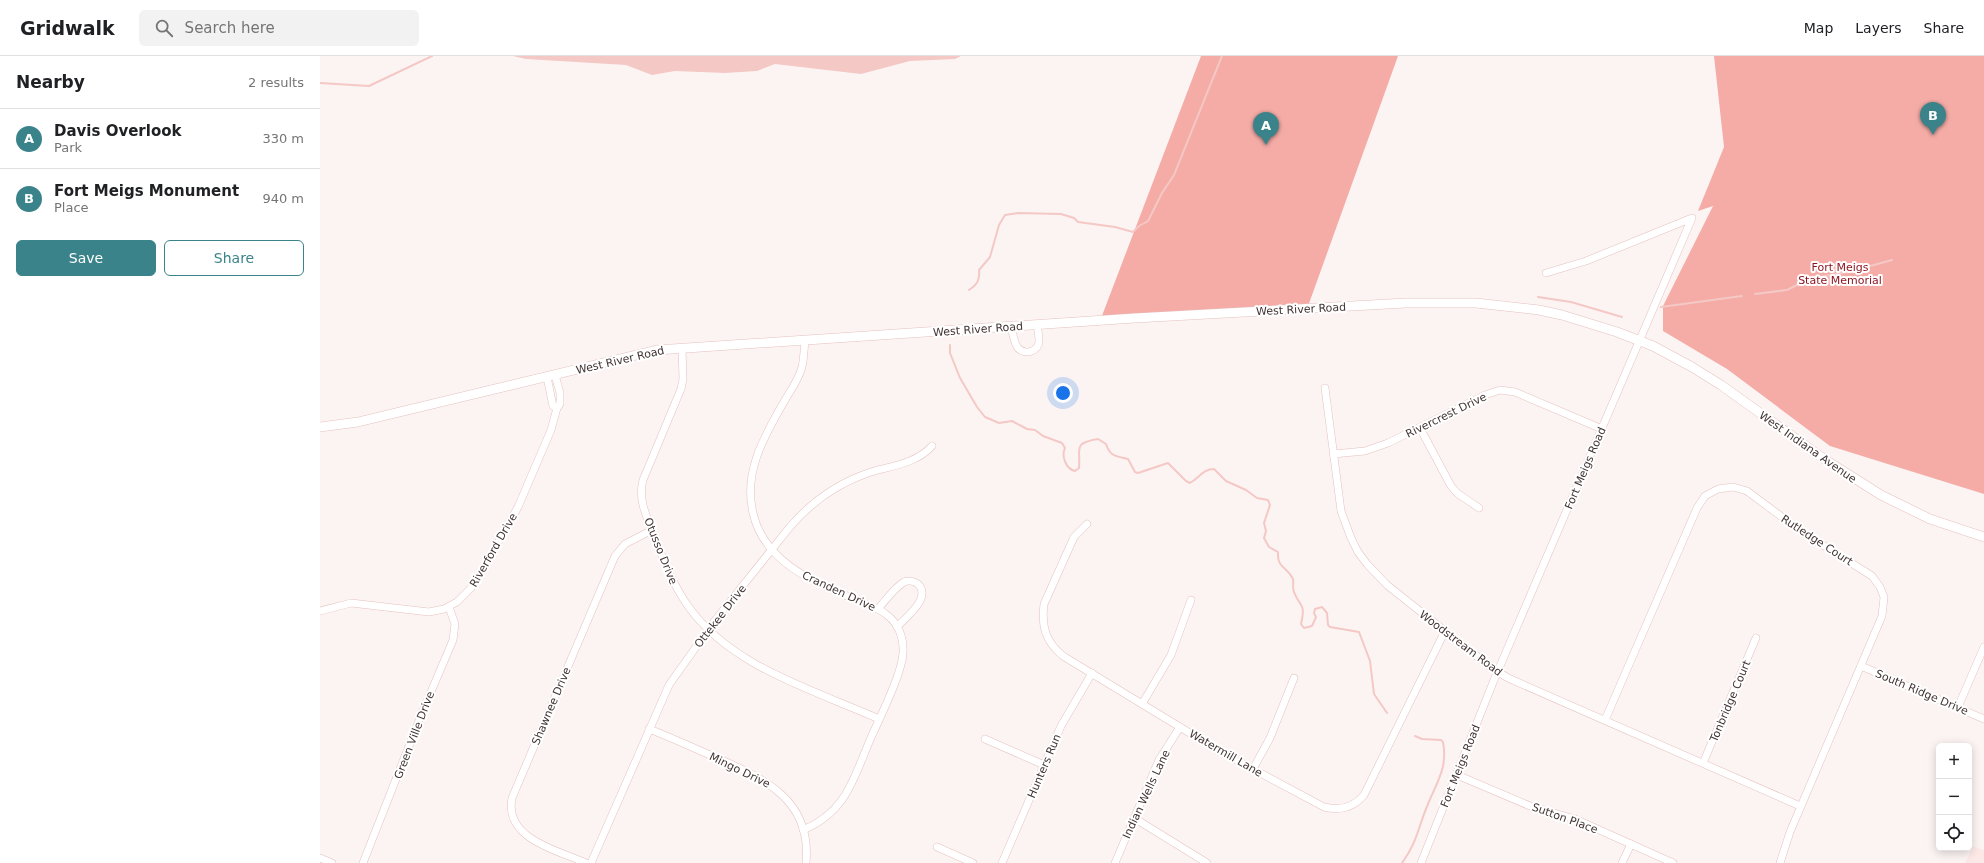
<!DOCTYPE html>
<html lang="en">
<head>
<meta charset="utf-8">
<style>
	body { margin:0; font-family:"DejaVu Sans",sans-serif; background:#f2f2f2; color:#202124 }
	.controls { position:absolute; right:12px; bottom:12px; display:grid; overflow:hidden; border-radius:6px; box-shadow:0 2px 10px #0003 }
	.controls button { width:36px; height:36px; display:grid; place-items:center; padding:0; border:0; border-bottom:1px solid #e0e0e0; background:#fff; color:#202124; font:20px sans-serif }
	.you { position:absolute; left:743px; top:337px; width:14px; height:14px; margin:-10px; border:3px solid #fff; border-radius:50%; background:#1a73e8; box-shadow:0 0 0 6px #1a73e833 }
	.badge { display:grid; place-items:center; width:26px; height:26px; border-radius:50%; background:#3b838a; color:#fff; font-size:13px; font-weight:700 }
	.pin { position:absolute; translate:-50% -33px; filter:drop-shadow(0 1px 2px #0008) }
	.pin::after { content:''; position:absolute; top:21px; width:14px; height:12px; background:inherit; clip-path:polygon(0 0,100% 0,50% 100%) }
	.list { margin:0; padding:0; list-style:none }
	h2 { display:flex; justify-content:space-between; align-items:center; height:52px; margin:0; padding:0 16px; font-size:17px }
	h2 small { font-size:13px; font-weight:400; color:#757577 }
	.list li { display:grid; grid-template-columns:26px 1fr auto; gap:12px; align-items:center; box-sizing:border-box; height:60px; padding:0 16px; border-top:1px solid #e0e0e0 }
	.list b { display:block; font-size:15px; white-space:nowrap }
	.list p { margin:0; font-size:13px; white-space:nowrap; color:#757577 }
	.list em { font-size:13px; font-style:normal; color:#757577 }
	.actions { display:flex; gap:8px; padding:12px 16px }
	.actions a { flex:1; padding:9px 0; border:1px solid #3b838a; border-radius:6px; text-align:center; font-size:14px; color:#3b838a }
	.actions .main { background:#3b838a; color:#fff }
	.icon { flex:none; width:22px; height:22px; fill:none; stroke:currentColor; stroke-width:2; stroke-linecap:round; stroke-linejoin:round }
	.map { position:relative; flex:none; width:1664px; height:807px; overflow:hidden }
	header { display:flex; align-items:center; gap:24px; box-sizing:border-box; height:56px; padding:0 20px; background:#fff; border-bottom:1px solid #e0e0e0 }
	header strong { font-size:19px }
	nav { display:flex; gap:22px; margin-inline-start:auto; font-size:14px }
	.search { width:280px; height:36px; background:#f2f2f2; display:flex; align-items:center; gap:10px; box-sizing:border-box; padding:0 14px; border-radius:6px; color:#757577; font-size:15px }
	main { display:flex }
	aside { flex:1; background:#fff }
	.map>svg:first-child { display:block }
	.built { fill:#fce9e7 }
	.green { fill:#f5aca7 }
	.water { fill:#f4c8c5 }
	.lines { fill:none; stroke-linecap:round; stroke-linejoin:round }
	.stream { stroke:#f4c8c5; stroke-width:2 }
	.minor-casing { stroke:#e5c1be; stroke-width:8 }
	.major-casing { stroke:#e5c1be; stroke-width:10 }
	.minor { stroke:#fff; stroke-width:7 }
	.major { stroke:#fff; stroke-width:9 }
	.labels { text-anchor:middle; stroke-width:4; stroke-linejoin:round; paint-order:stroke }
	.park-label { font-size:11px; fill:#8d111d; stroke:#fff }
	.street-label { font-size:11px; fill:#423433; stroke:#fff }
</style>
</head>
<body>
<header>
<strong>Gridwalk</strong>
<div class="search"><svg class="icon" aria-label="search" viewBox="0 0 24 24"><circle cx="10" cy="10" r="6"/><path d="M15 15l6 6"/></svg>Search here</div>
<nav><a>Map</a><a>Layers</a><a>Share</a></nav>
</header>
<main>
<aside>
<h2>Nearby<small>2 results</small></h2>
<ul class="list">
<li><span class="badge">A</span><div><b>Davis Overlook</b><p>Park</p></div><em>330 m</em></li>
<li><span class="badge">B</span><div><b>Fort Meigs Monument</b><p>Place</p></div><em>940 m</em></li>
</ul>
<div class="actions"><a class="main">Save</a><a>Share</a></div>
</aside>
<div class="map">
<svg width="1664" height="807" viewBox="0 0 1664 807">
	<rect width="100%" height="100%" fill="#fcf4f3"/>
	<path class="built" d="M1653,790L1664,794V807H1645Z"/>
	<g class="green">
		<path d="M881,0H1078L987,253L780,265Z"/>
		<path d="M1394,0H1664V438L1510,390L1407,313L1343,275V250L1393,150L1378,155L1404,91Z"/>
	</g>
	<path class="water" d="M193,0H641L635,3L590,5L541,18L455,8L437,15L405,17L355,15L332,19L306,9L206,3Z"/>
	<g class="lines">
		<g class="stream">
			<path d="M0,27L49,30L112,0"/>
			<path d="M649,234C658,228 660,223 659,214L670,201L679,169L685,159L698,157L741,158L754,162L758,166L795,171L813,176L819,170L828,165L842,137L854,119L902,0"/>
			<path d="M1435,238L1467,234L1489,223L1532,215L1572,204"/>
			<path d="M1218,241L1251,246L1302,261"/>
			<path d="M1341,251L1422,240"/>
			<path d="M630,289V297L640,322L657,351L665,361L679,367L692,365L707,373L715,374L723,380L742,387L745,392C741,400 746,413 755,415L759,412C761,393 752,387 778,383L786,388C790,401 797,400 808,403L815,416L818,417L848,407L866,425L870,427C879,422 883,413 894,413L906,425L926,434L937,442L948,444L950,449L944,467L946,475L944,482L949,491L958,496C957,513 967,510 973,523C974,527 972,532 974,536C980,552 986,546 981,568L984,572L992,570L996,561L994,557L995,553L1002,551L1007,557L1008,569L1010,571L1039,576L1050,605L1054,638L1067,657"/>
			<path d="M1082,807C1098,785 1098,771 1108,748C1117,726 1128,711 1123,686L1121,684L1102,683L1095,680"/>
		</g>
		<defs>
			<g id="minor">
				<path d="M691,271C693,278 694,287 698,292C705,300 719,295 719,285C719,280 718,274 717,269"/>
				<path d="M362,292L363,323L361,333L323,424C317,445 329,465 336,485C345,508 354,530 368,550C411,611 494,634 559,663"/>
				<path d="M227,321L233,350L237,352L240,348V337L235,319"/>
				<path d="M1005,332L1021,455L1031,482L1038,496L1047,508L1067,529L1169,610L1188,622L1480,750"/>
				<path d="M1100,372L1131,430L1137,437L1159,452"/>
				<path d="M1013,398L1045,395L1068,387L1165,339L1180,334L1195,336L1282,373"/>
				<path d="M767,468L754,481L724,548C721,571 726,586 743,600L901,696L1004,751C1020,755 1034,751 1044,739L1125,575"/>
				<path d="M558,553C565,545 574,532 584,526C588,524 594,525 598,528C612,542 586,561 577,571"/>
				<path d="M0,555L31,547L109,556L124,553L137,546L151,532L159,520L198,451L231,374L237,352"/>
				<path d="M1541,610L1664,663"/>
				<path d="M822,648L851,599L871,544"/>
				<path d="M1638,651L1664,591"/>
				<path d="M1285,664L1377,452L1385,440L1398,433L1413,431L1427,435L1482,476L1552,520L1560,531L1564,541L1562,560L1470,776L1460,807"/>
				<path d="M329,673C352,682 374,692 397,702C445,723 492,744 486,807"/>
				<path d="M665,683L724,709"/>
				<path d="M1383,707L1436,582"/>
				<path d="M933,713L950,682L974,622"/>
				<path d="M1137,719L1210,750L1255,763L1353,807"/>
				<path d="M814,762L887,807"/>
				<path d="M483,774C526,756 533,724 550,684C559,663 582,618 583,597C584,583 579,568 567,559C558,551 545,548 534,543C492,525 444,506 433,457C423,415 445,379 465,344C471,334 479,323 482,311C484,302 484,293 485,284"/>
				<path d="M617,791L653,807"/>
				<path d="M0,802L12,807"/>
				<path d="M43,807L102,657L133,584L135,568L129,551"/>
				<path d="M266,807C237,794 184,783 192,742L295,500L305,488L332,474"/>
				<path d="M271,807L349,629L393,567L469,472C491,446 516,428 548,417C570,410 596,408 612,390"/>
				<path d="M682,807L741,670L772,617"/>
				<path d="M795,807L839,704L860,671"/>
				<path d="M1101,807L1174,624L1372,162L1266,205L1226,217"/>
				<path d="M1302,807L1311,788"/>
			</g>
			<path id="major" d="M0,371L38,366L337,294L815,262L1086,247H1156L1219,254L1242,259L1297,276L1333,290L1372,311L1401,329L1504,403L1561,439L1610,463L1664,481"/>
		</defs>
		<use href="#minor" class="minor-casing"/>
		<use href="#major" class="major-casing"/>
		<use href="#minor" class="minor"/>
		<use href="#major" class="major"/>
	</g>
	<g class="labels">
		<g class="park-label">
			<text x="1520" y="215">Fort Meigs<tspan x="1520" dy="13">State Memorial</tspan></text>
		</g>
		<g class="street-label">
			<text transform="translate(981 253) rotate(-3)" y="4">West River Road</text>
			<text transform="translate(658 273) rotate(-4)" y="4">West River Road</text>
			<text transform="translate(300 304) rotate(-13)" y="4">West River Road</text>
			<text transform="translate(1126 359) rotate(-26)" y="4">Rivercrest Drive</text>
			<text transform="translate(1488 391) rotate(35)" y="4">West Indiana Avenue</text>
			<text transform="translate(1265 412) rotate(-67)" y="4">Fort Meigs Road</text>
			<text transform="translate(1497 484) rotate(33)" y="4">Rutledge Court</text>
			<text transform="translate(173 494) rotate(-60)" y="4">Riverford Drive</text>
			<text transform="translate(341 495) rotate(68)" y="4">Otusso Drive</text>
			<text transform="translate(519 535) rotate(25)" y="4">Cranden Drive</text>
			<text transform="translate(400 560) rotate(-52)" y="4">Ottekee Drive</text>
			<text transform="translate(1141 587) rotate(37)" y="4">Woodstream Road</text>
			<text transform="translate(1602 636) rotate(23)" y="4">South Ridge Drive</text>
			<text transform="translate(1410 645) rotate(-67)" y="4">Tonbridge Court</text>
			<text transform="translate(231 650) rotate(-67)" y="4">Shawnee Drive</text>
			<text transform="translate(94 679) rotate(-69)" y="4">Green Ville Drive</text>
			<text transform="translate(906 697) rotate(30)" y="4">Watermill Lane</text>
			<text transform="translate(724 710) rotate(-67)" y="4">Hunters Run</text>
			<text transform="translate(1140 710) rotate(-68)" y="4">Fort Meigs Road</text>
			<text transform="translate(420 714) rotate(26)" y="4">Mingo Drive</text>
			<text transform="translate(826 738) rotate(-65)" y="4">Indian Wells Lane</text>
			<text transform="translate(1245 762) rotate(20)" y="4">Sutton Place</text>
		</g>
	</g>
</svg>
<div class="controls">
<button>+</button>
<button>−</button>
<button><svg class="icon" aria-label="locate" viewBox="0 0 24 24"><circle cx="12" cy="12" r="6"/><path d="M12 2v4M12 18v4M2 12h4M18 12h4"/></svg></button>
</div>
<div class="you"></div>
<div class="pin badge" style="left:946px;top:89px">A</div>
<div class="pin badge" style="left:1613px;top:79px">B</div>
</div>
</main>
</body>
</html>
